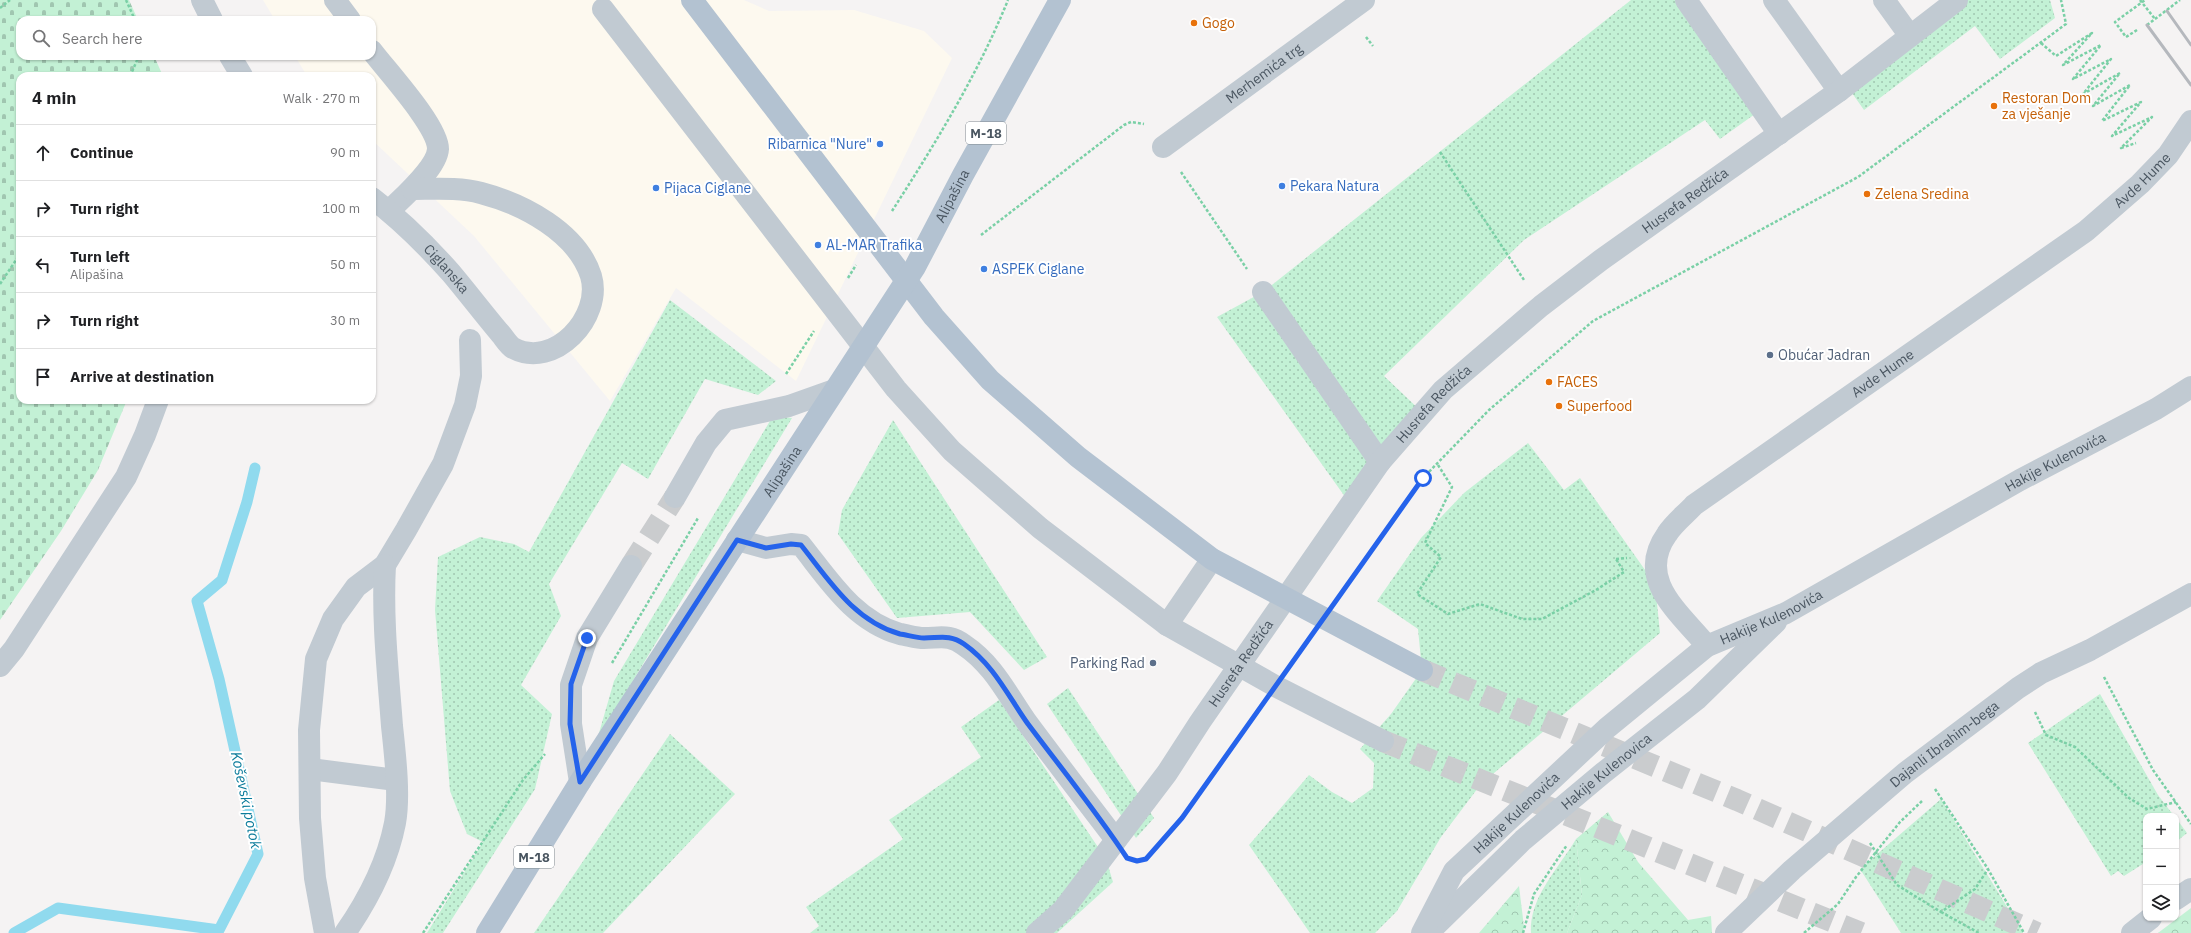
<!DOCTYPE html>
<html lang="en">
<head>
<meta charset="utf-8">
<style>
	body { margin:0; font-family:"IBM Plex Sans",sans-serif; background:#f2f2f2; color:#202124 }
	.controls { position:absolute; right:12px; bottom:12px; display:grid; overflow:hidden; border-radius:8px; box-shadow:0 1px 3px #0004 }
	.controls button { width:36px; height:36px; display:grid; place-items:center; padding:0; border:0; border-bottom:1px solid #e0e0e0; background:#fff; color:#202124; font:20px sans-serif }
	.stop { position:absolute; width:12px; height:12px; margin:-9px; border:3px solid #2563eb; border-radius:50%; background:#fff }
	.stop.end { background:#2563eb; border-color:#fff; box-shadow:0 1px 4px #0008 }
	.list { margin:0; padding:0; list-style:none }
	h2 { display:flex; justify-content:space-between; align-items:center; height:52px; margin:0; padding:0 16px; font-size:17px }
	h2 small { font-size:13px; font-weight:400; color:#757577 }
	.list li { display:grid; grid-template-columns:26px 1fr auto; gap:12px; align-items:center; box-sizing:border-box; height:56px; padding:0 16px; border-top:1px solid #e0e0e0 }
	.list b { display:block; font-size:15px; white-space:nowrap }
	.list p { margin:0; font-size:13px; white-space:nowrap; color:#757577 }
	.list em { font-size:13px; font-style:normal; color:#757577 }
	.icon { flex:none; width:22px; height:22px; fill:none; stroke:currentColor; stroke-width:2; stroke-linecap:round; stroke-linejoin:round }
	.map { position:relative; flex:none; width:2191px; height:933px; overflow:hidden }
	.search { position:absolute; background:#fff; box-shadow:0 1px 3px #0004; left:16px; top:16px; width:360px; height:44px; display:flex; align-items:center; gap:10px; box-sizing:border-box; padding:0 14px; border-radius:12px; color:#757577; font-size:15px }
	.panel { position:absolute; background:#fff; box-shadow:0 1px 3px #0004; left:16px; top:72px; width:360px; height:332px; border-radius:12px }
	.map>svg:first-child { display:block }
	.commercial { fill:#fdf9ef }
	.grass { fill:url(#grass-dots) }
	.forest { fill:url(#forest-crowns) }
	.cemetery { fill:url(#cemetery-stones) }
	.lines { fill:none; stroke-linecap:round; stroke-linejoin:round }
	.stream { stroke:#90daee; stroke-width:11 }
	.minor-tunnel { stroke:#caccce; stroke-width:22; stroke-dasharray:22 11; stroke-linecap:butt }
	.major-tunnel { stroke:#caccce; stroke-width:22; stroke-dasharray:22 11; stroke-linecap:butt }
	.path { stroke:#7ad0a6; stroke-width:2.5; stroke-dasharray:3 2; stroke-linecap:butt }
	.minor { stroke:#c1cad2; stroke-width:22 }
	.major { stroke:#b3c2d1; stroke-width:22 }
	.rail { stroke:#b5b8bd; stroke-width:3 }
	.route { stroke:#2563eb; stroke-width:5 }
	.food-dot { fill:#e8710a; stroke:#fff; stroke-width:1.5 }
	.shop-dot { fill:#3f7fe0; stroke:#fff; stroke-width:1.5 }
	.service-dot { fill:#5c6f8a; stroke:#fff; stroke-width:1.5 }
	.labels { text-anchor:middle; stroke-width:4; stroke-linejoin:round; paint-order:stroke }
	.shield { fill:#fff; stroke:#808990; stroke-width:1 }
	.shield-label { font-size:13px; font-weight:bold; fill:#4a5661 }
	.food-label { font-size:14px; fill:#c56008; stroke:#fff; text-anchor:start }
	.street-label { font-size:14px; fill:#4a5661; stroke:#fff }
	.shop-label { font-size:14px; fill:#366cbe; stroke:#fff; text-anchor:start }
	.service-label { font-size:14px; fill:#4e5e75; stroke:#fff; text-anchor:start }
	.water-label { font-size:15px; font-style:italic; fill:#0c7c9b; stroke:#fff }
</style>
</head>
<body>
<div class="map">
<svg width="2191" height="933" viewBox="0 0 2191 933">
	<defs>
		<pattern id="grass-dots" width="8" height="8" patternUnits="userSpaceOnUse"><rect width="8" height="8" fill="#c3f1d5"/><path d="M2 2h.1M6 6h.1" fill="none" stroke="#a0c6b0" stroke-width="1.8" stroke-linecap="round"/></pattern>
		<pattern id="forest-crowns" width="20" height="18" patternUnits="userSpaceOnUse"><rect width="20" height="18" fill="#c3f1d5"/><path d="M2 6a3 3 0 1 1 6 0M12 15a3 3 0 1 1 6 0" fill="none" stroke="#a0c6b0"/></pattern>
		<pattern id="cemetery-stones" width="16" height="16" patternUnits="userSpaceOnUse"><rect width="16" height="16" fill="#c3f1d5"/><path d="M2 7V4a2 2 0 0 1 4 0v3zM10 15v-3a2 2 0 0 1 4 0v3z" fill="#a0c6b0"/></pattern>
	</defs>
	<rect width="100%" height="100%" fill="#f5f3f3"/>
	<path class="commercial" d="M263,0H744L769,11L854,10L924,31L952,58L796,381L676,288L610,401L474,236L372,140V76H307L295,56H372V20H275Z"/>
	<g class="grass">
		<path d="M1631,0H1686L1762,109L1720,139L1705,120L1524,240L1384,376L1423,413L1353,508L1217,317L1263,292Z"/>
		<path d="M1968,0H2050L2055,18L2000,59L1975,26L1864,110L1852,93Z"/>
		<path d="M670,300L776,381L758,395L705,379L648,479L622,463L549,584L561,616L521,685L552,714L535,789L443,933H427L483,842L467,834L450,791L435,610L438,557L480,537L514,544L529,552Z"/>
		<path d="M773,416L792,418L597,740L614,681Z"/>
		<path d="M893,420L1047,657L1024,670L970,612L897,618L838,534L842,510Z"/>
		<path d="M1528,443L1564,490L1580,478L1655,584L1660,633L1481,784L1441,837L1397,911L1375,933H1310L1249,845L1309,775L1332,792L1352,803L1373,788L1374,763L1360,749L1391,714L1422,670L1418,629L1377,601L1421,538L1464,493Z"/>
		<path d="M1068,688L1154,818L1136,838L1047,704Z"/>
		<path d="M2100,694L2158,795L2174,816H2146V862L2124,876L2118,871L2111,876L2028,743Z"/>
		<path d="M999,700L1106,859L1113,882L1057,933H810L819,926L806,907L903,839L889,820L981,757L961,727Z"/>
		<path d="M670,734L735,794L603,933H534Z"/>
		<path d="M1941,799L2023,933H1901L1860,869Z"/>
		<path d="M2176,818L2187,833L2176,842Z"/>
		<path d="M1576,839L1582,895L1567,933H1531C1529,897 1559,868 1576,839Z"/>
	</g>
	<g class="forest">
		<path d="M1608,812L1638,862L1688,920L1711,916L1712,933H1567L1582,895L1576,839Z"/>
		<path d="M1519,886L1524,927L1523,933H1479Z"/>
		<path d="M2191,908V933H2158Z"/>
	</g>
	<path class="cemetery" d="M0,0H129L138,20H20V56H154L163,76H20V400H127L98,470L61,531L0,620Z"/>
	<g class="lines">
		<path class="stream" d="M14,933L58,908L219,930L258,854L219,679L197,601L222,580L247,502L255,468"/>
		<g class="minor-tunnel">
			<path d="M631,566L675,497"/>
			<path d="M1383,741L1861,933"/>
		</g>
		<path class="major-tunnel" d="M1422,670L1737,800L2037,933"/>
		<g class="path">
			<path d="M126,0L135,20"/>
			<path d="M2140,0L2155,19"/>
			<path d="M0,8L10,0"/>
			<path d="M2147,25L2180,0"/>
			<path d="M2137,30L2126,37L2115,22L2145,0"/>
			<path d="M1366,37L1373,46"/>
			<path d="M2041,43L2056,56L2092,33L2063,65L2101,45L2073,79L2111,59L2083,94L2120,73L2093,106L2130,85L2102,121L2141,102L2112,136L2152,117L2121,148L2136,143"/>
			<path d="M130,76L139,56"/>
			<path d="M1440,152L1524,280"/>
			<path d="M1181,172L1247,269"/>
			<path d="M892,211C935,144 978,74 1008,0"/>
			<path d="M981,235L1124,125L1131,122L1144,124"/>
			<path d="M848,278L856,265"/>
			<path d="M0,284L20,254"/>
			<path d="M786,374L814,331"/>
			<path d="M1438,465L1452,487L1425,543L1441,557L1417,594L1448,614L1480,604L1522,619H1542L1596,590L1624,572L1616,559"/>
			<path d="M1616,559L1627,558"/>
			<path d="M1341,593L1423,478L1489,410L1593,321L1858,177L2066,24L2061,0"/>
			<path d="M1293,662L1306,643"/>
			<path d="M612,663L698,518"/>
			<path d="M2104,677L2153,770L2191,824"/>
			<path d="M2035,712L2046,735L2075,747L2129,798L2147,809L2176,802"/>
			<path d="M1935,789L1988,869L2024,933"/>
			<path d="M1870,843L1897,885L1941,912L1975,889L1988,869"/>
			<path d="M1138,861L1146,859L1182,818L1258,712"/>
			<path d="M1941,912L1979,933"/>
			<path d="M423,933L523,780L545,754"/>
			<path d="M1523,933L1534,894L1567,845"/>
			<path d="M1804,933L1838,904L1856,877L1900,822L1922,801"/>
		</g>
		<g class="minor">
			<path d="M202,0L212,20"/>
			<path d="M335,0L350,20"/>
			<path d="M1686,0L1779,134"/>
			<path d="M1774,0L1839,91"/>
			<path d="M1884,0L1910,36"/>
			<path d="M603,9L896,389L952,451L1040,528L1167,625L1277,687L1383,741"/>
			<path d="M372,51C387,71 438,126 438,149C437,168 402,198 389,211"/>
			<path d="M230,56L242,76"/>
			<path id="s1" d="M1163,147L1364,0"/>
			<path id="s2" d="M372,198C401,220 427,246 451,273C467,292 483,313 499,332C503,336 508,345 513,348C554,370 603,317 591,276C577,232 523,204 481,193C459,187 434,189 412,189"/>
			<path d="M1263,292L1380,462"/>
			<path d="M675,497L706,443L725,420L789,406L834,390"/>
			<path d="M737,540L766,548L791,544L801,545C829,580 854,621 900,634C907,635 917,638 924,638C940,638 950,634 964,645C994,665 1008,696 1028,724C1057,763 1087,802 1116,840"/>
			<path d="M1167,625L1212,559"/>
			<path id="s3" d="M1707,646C1679,612 1635,579 1667,534C1674,523 1686,514 1694,505L2086,231L2140,184L2168,155L2191,121"/>
			<path d="M0,666L14,649L126,477L145,435L158,400"/>
			<path d="M310,769L396,780"/>
			<path d="M580,782L571,724V685L587,638L631,566"/>
			<path d="M2176,899L2191,889"/>
			<path id="s4" d="M1430,931L1523,840L1603,773L1697,699L1776,622"/>
			<path d="M325,933L315,878L310,818L309,730L316,659L333,619L356,587L385,565L406,530L443,464L465,405L471,376L470,340"/>
			<path d="M345,933C368,900 387,864 395,823C400,796 395,754 392,726C388,672 382,619 385,565"/>
			<path id="s5" d="M1037,933L1063,910L1167,773L1200,722L1380,462L1443,390L1541,306L1601,260L1839,91L1957,0"/>
			<path id="s6" d="M1422,933L1454,871L1607,728L1707,646L1786,613L2020,480L2156,409L2191,387"/>
			<path id="s7" d="M1726,933L1792,870L1905,773L2018,688L2041,673L2090,650L2191,594"/>
			<path d="M2132,933L2151,918"/>
		</g>
		<g class="major">
			<path d="M692,0L934,317L990,380L1078,457L1212,559L1422,670"/>
			<path id="s8" d="M487,933L580,782L915,267L963,175L1060,0"/>
		</g>
		<g class="rail">
			<path d="M2167,11L2191,45"/>
			<path d="M2147,25L2191,85"/>
		</g>
	</g>
	<g class="lines">
		<path class="route" d="M587,638L571,684L570,724L580,782L737,540L766,548L791,544L801,545C829,580 854,621 900,634C907,635 917,638 924,638C940,638 950,634 964,644C994,665 1008,696 1028,724C1061,768 1096,811 1127,858L1137,861L1146,859L1182,818L1423,478"/>
	</g>
	<g class="food-dot">
		<circle cx="1194" cy="23" r="4"/>
		<circle cx="1994" cy="106" r="4"/>
		<circle cx="1867" cy="194" r="4"/>
		<circle cx="1549" cy="382" r="4"/>
		<circle cx="1559" cy="406" r="4"/>
	</g>
	<g class="shop-dot">
		<circle cx="880" cy="144" r="4"/>
		<circle cx="1282" cy="186" r="4"/>
		<circle cx="656" cy="188" r="4"/>
		<circle cx="818" cy="245" r="4"/>
		<circle cx="984" cy="269" r="4"/>
	</g>
	<g class="service-dot">
		<circle cx="1770" cy="355" r="4"/>
		<circle cx="1153" cy="663" r="4"/>
	</g>
	<g class="labels">
		<g class="shield">
			<rect x="966" y="122" width="40" height="22" rx="3"/>
			<rect x="514" y="846" width="40" height="22" rx="3"/>
		</g>
		<g class="shield-label">
			<text x="986" y="138">M-18</text>
			<text x="534" y="862">M-18</text>
		</g>
		<g class="food-label">
			<text x="1202" y="28">Gogo</text>
			<text x="2002" y="103">Restoran Dom<tspan x="2002" dy="16">za vješanje</tspan></text>
			<text x="1875" y="199">Zelena Sredina</text>
			<text x="1557" y="387">FACES</text>
			<text x="1567" y="411">Superfood</text>
		</g>
		<g class="street-label">
			<text dy="5" stroke="none"><textPath href="#s1" startOffset="125">Merhemića trg</textPath></text>
			<text dy="5" stroke="none"><textPath href="#s3" startOffset="725">Avde Hume</textPath></text>
			<text dy="5" stroke="none"><textPath href="#s8" startOffset="872">Alipašina</textPath></text>
			<text dy="5" stroke="none"><textPath href="#s5" startOffset="987">Husrefa Redžića</textPath></text>
			<text dy="5" stroke="none"><textPath href="#s2" startOffset="103">Ciglanska</textPath></text>
			<text dy="5" stroke="none"><textPath href="#s3" startOffset="401">Avde Hume</textPath></text>
			<text dy="5" stroke="none"><textPath href="#s5" startOffset="663">Husrefa Redžića</textPath></text>
			<text dy="5" stroke="none"><textPath href="#s6" startOffset="803">Hakije Kulenovića</textPath></text>
			<text dy="5" stroke="none"><textPath href="#s8" startOffset="548">Alipašina</textPath></text>
			<text dy="5" stroke="none"><textPath href="#s6" startOffset="479">Hakije Kulenovića</textPath></text>
			<text dy="5" stroke="none"><textPath href="#s5" startOffset="339">Husrefa Redžića</textPath></text>
			<text dy="5" stroke="none"><textPath href="#s7" startOffset="289">Dajanli Ibrahim-bega</textPath></text>
			<text dy="5" stroke="none"><textPath href="#s4" startOffset="238">Hakije Kulenovica</textPath></text>
			<text dy="5" stroke="none"><textPath href="#s6" startOffset="155">Hakije Kulenovića</textPath></text>
		</g>
		<g class="shop-label">
			<text x="872" y="149" text-anchor="end">Ribarnica "Nure"</text>
			<text x="1290" y="191">Pekara Natura</text>
			<text x="664" y="193">Pijaca Ciglane</text>
			<text x="826" y="250">AL-MAR Trafika</text>
			<text x="992" y="274">ASPEK Ciglane</text>
		</g>
		<g class="service-label">
			<text x="1778" y="360">Obućar Jadran</text>
			<text x="1145" y="668" text-anchor="end">Parking Rad</text>
		</g>
		<g class="water-label">
			<text transform="translate(246 800) rotate(78)" y="5">Koševski potok</text>
		</g>
	</g>
</svg>
<div class="controls">
<button>+</button>
<button>−</button>
<button><svg class="icon" aria-label="layers" viewBox="0 0 24 24"><path d="M12 4l9 5-9 5-9-5zM3 14l9 5 9-5"/></svg></button>
</div>
<div class="stop" style="left:1423px;top:478px"></div>
<div class="stop end" style="left:587px;top:638px"></div>
<div class="search"><svg class="icon" aria-label="search" viewBox="0 0 24 24"><circle cx="10" cy="10" r="6"/><path d="M15 15l6 6"/></svg>Search here</div>
<section class="panel">
<h2>4 min<small>Walk · 270 m</small></h2>
<ul class="list">
<li><svg class="icon" aria-label="ahead" viewBox="0 0 24 24"><path d="M12 20V5M6 11l6-6 6 6"/></svg><div><b>Continue</b></div><em>90 m</em></li>
<li><svg class="icon" aria-label="right" viewBox="0 0 24 24"><path d="M7 20v-9h11M14 6l5 5-5 5"/></svg><div><b>Turn right</b></div><em>100 m</em></li>
<li><svg class="icon" aria-label="left" viewBox="0 0 24 24"><path d="M17 20v-9H6M10 6l-5 5 5 5"/></svg><div><b>Turn left</b><p>Alipašina</p></div><em>50 m</em></li>
<li><svg class="icon" aria-label="right" viewBox="0 0 24 24"><path d="M7 20v-9h11M14 6l5 5-5 5"/></svg><div><b>Turn right</b></div><em>30 m</em></li>
<li><svg class="icon" aria-label="arrive" viewBox="0 0 24 24"><path d="M6 21V4h12l-3 4 3 4H6"/></svg><div><b>Arrive at destination</b></div></li>
</ul>
</section>
</div>
</body>
</html>
